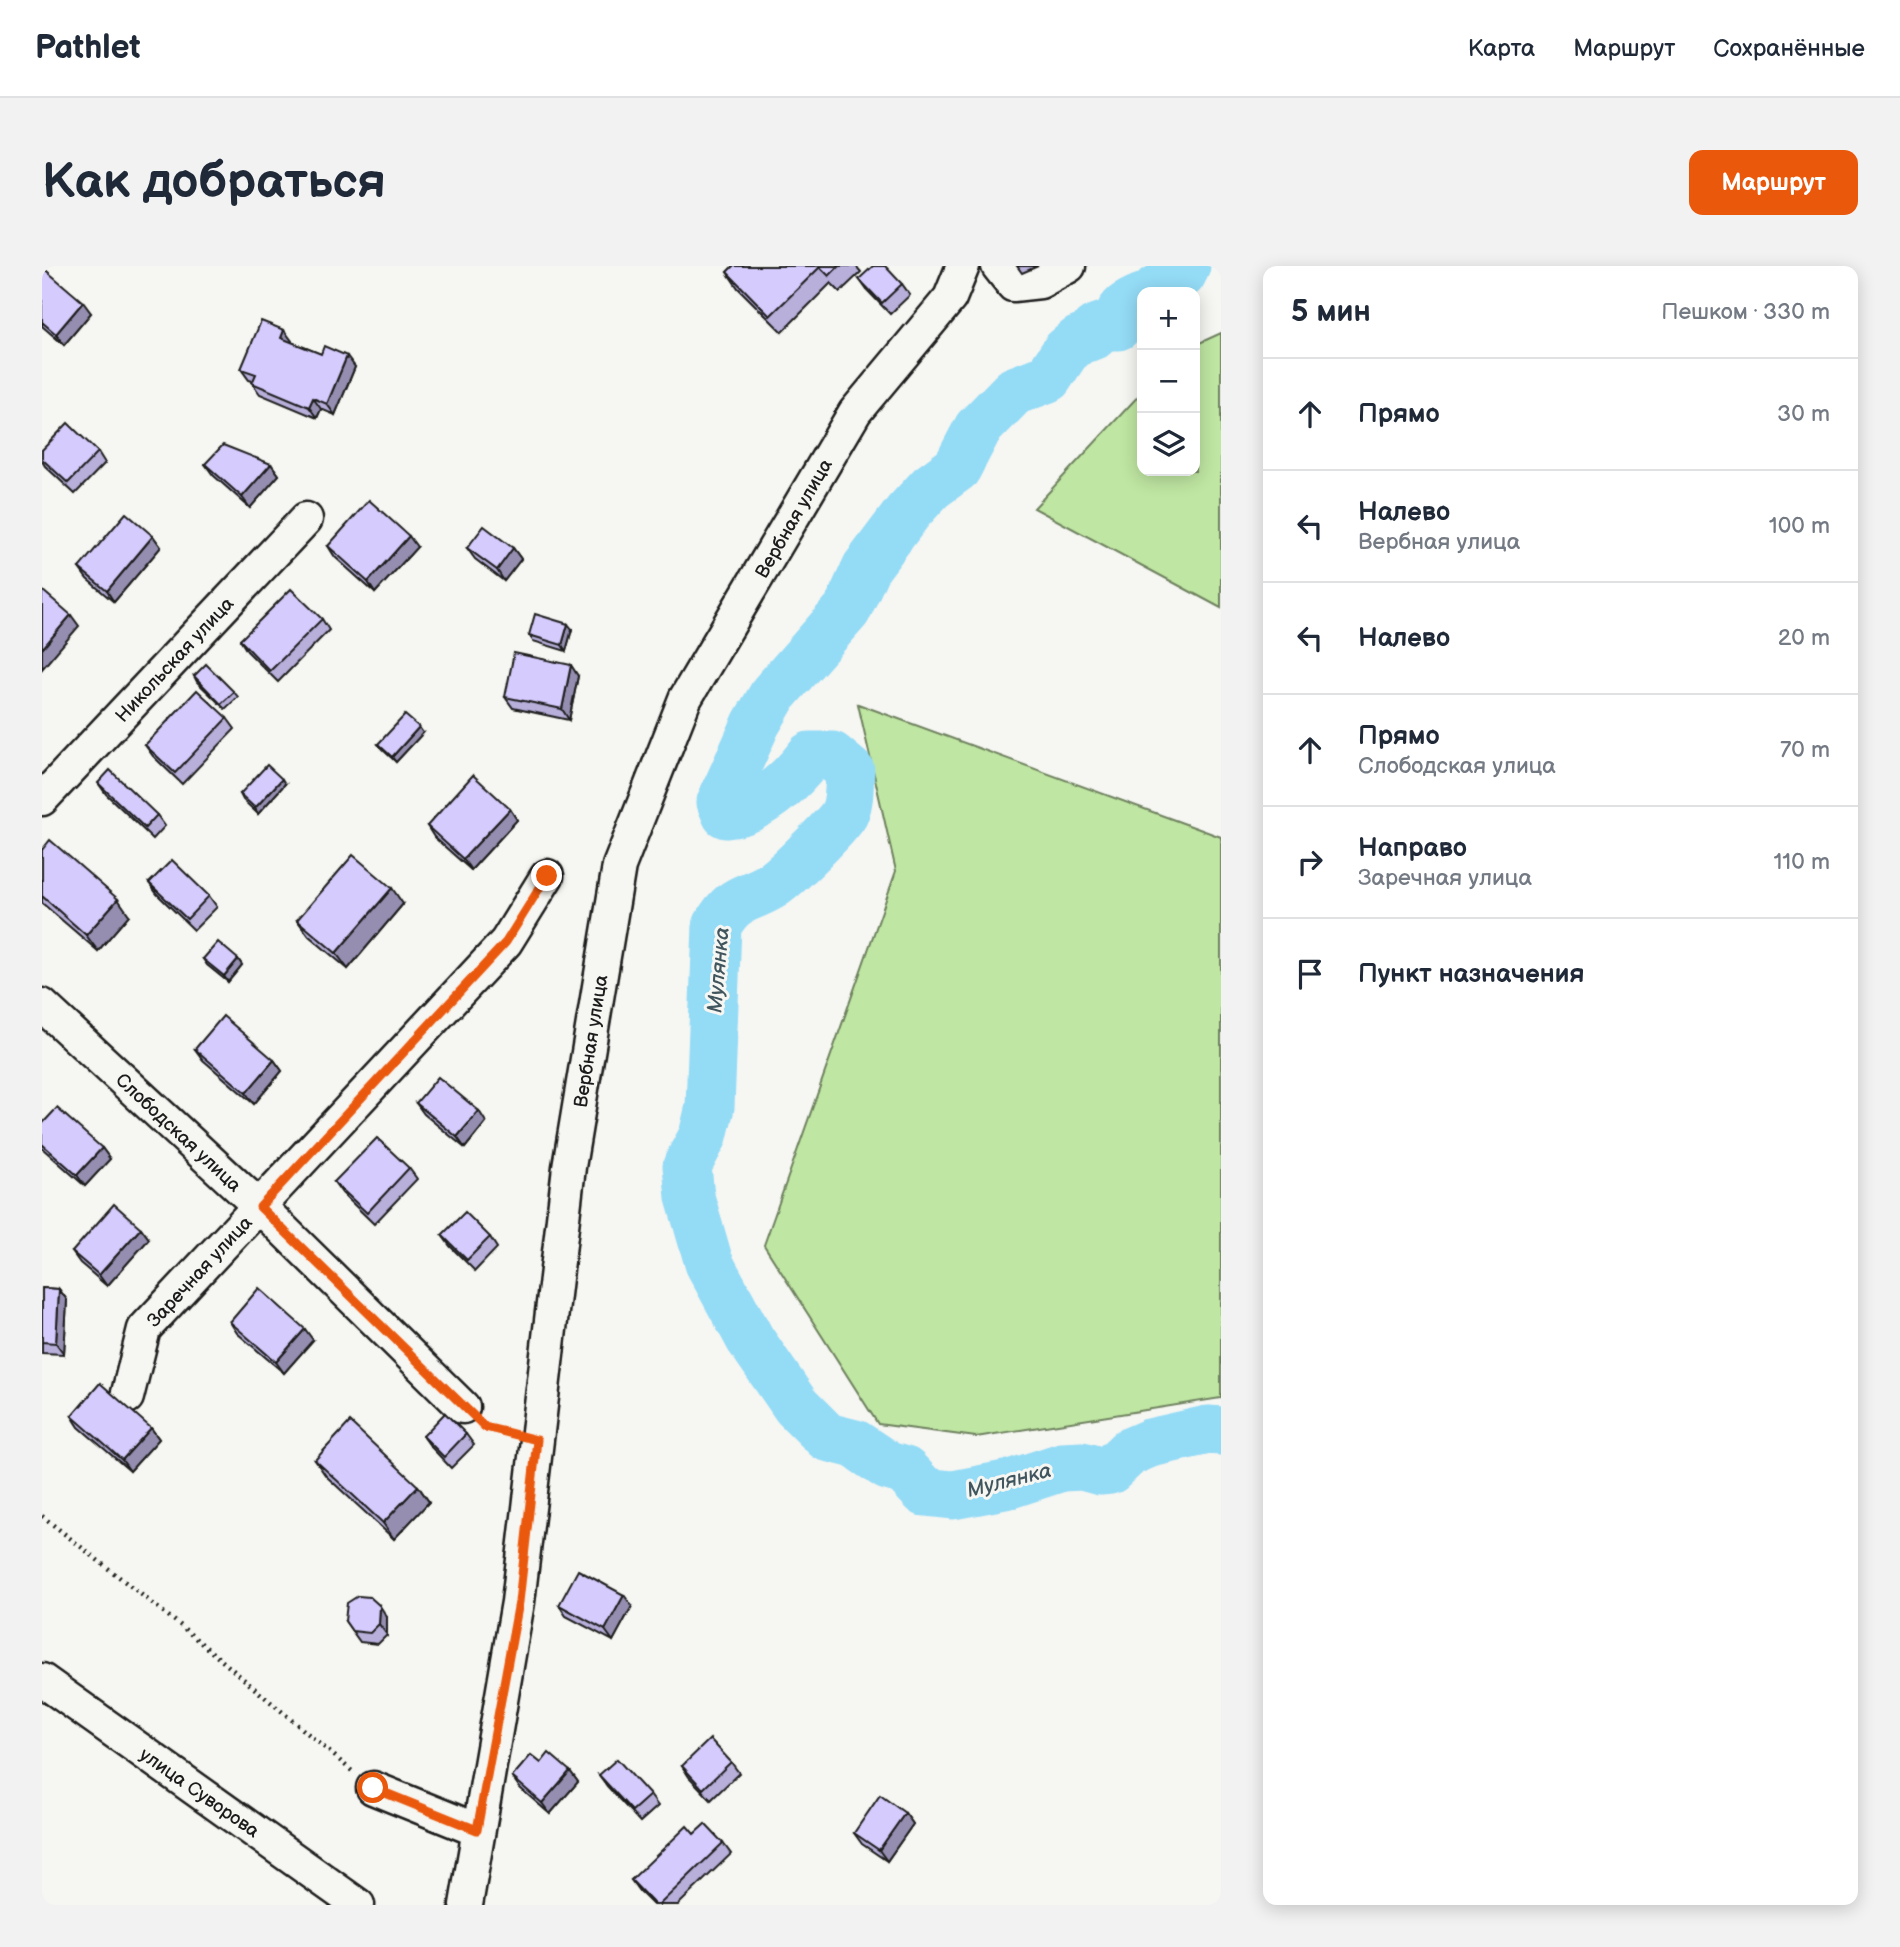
<!DOCTYPE html>
<html lang="ru">
<head>
<meta charset="utf-8">
<style>
	body { margin:0; font-family:"Balsamiq Sans",sans-serif; background:#f2f2f3; color:#1f2937 }
	.controls { position:absolute; right:21px; top:21px; display:grid; overflow:hidden; border-radius:14px; box-shadow:0 4px 18px #0003 }
	.controls button { width:63px; height:63px; display:grid; place-items:center; padding:0; border:0; border-bottom:2px solid #e0e1e3; background:#fff; color:#1f2937; font:35px sans-serif }
	.stop { position:absolute; width:21px; height:21px; margin:-16px; border:5px solid #ea580c; border-radius:50%; background:#fff }
	.stop.end { background:#ea580c; border-color:#fff; box-shadow:0 2px 7px #0008 }
	.list { margin:0; padding:0; list-style:none }
	h2 { display:flex; justify-content:space-between; align-items:center; height:91px; margin:0; padding:0 28px; font-size:30px }
	h2 small { font-size:23px; font-weight:400; color:#747a83 }
	.list li { display:grid; grid-template-columns:46px 1fr auto; gap:21px; align-items:center; box-sizing:border-box; height:112px; padding:0 28px; border-top:2px solid #e0e1e3 }
	.list b { display:block; font-size:26px; white-space:nowrap }
	.list p { margin:0; font-size:23px; white-space:nowrap; color:#747a83 }
	.list em { font-size:23px; font-style:normal; color:#747a83 }
	.icon { flex:none; width:38px; height:38px; fill:none; stroke:currentColor; stroke-width:2; stroke-linecap:round; stroke-linejoin:round }
	.map { position:relative; flex:none; width:1179px; height:1639px; overflow:hidden; border-radius:14px }
	header { display:flex; align-items:center; gap:42px; box-sizing:border-box; height:98px; padding:0 35px; background:#fff; border-bottom:2px solid #e0e1e3 }
	header strong { font-size:33px }
	nav { display:flex; gap:38px; margin-inline-start:auto; font-size:24px }
	.intro { display:flex; align-items:center; justify-content:space-between; box-sizing:border-box; height:168px; padding:0 42px }
	h1 { margin:0; font-size:49px }
	.button { padding:18px 32px; border-radius:14px; background:#ea580c; color:#fff; font-size:24px; font-weight:700 }
	main { display:flex; gap:42px; padding:0 42px }
	aside { flex:1; background:#fff; border-radius:14px; box-shadow:0 4px 18px #0003 }
	.map>svg:first-child { display:block }
	.green { fill:#bfe6a2; stroke:#6e815f; stroke-width:2 }
	.lines { fill:none; stroke-linecap:round; stroke-linejoin:round }
	.river { stroke:#94dbf6; stroke-width:49 }
	.minor-casing { stroke:#1c1c1c; stroke-width:37 }
	.path { stroke:#1c1c1c; stroke-width:4.5; stroke-dasharray:2 5; stroke-linecap:butt }
	.minor { stroke:#f6f6f2; stroke-width:32 }
	.wall { fill:#b8afda; stroke:#1c1c1c; stroke-width:2 }
	.shaded-wall { fill:#968eb1; stroke:#1c1c1c; stroke-width:2 }
	.building { fill:#d6cbfd; stroke:#1c1c1c; stroke-width:2 }
	.route { stroke:#ea580c; stroke-width:9 }
	.labels { text-anchor:middle; stroke-width:6; stroke-linejoin:round; paint-order:stroke }
	.street-label { font-size:19px; fill:#1c1c1c; stroke:#f6f6f2 }
	.water-label { font-size:21px; font-style:italic; fill:#40555d; stroke:#f6f6f2 }
</style>
</head>
<body>
<header>
<strong>Pathlet</strong>
<nav><a>Карта</a><a>Маршрут</a><a>Сохранённые</a></nav>
</header>
<div class="intro"><h1>Как добраться</h1><a class="button">Маршрут</a></div>
<main>
<div class="map">
<svg width="1179" height="1639" viewBox="0 0 1179 1639">
	<rect width="100%" height="100%" fill="#f6f6f2"/>
	<filter id="ink" filterUnits="userSpaceOnUse"><feTurbulence type="fractalNoise" baseFrequency=".0143" numOctaves="2"/><feDisplacementMap in="SourceGraphic" scale="14" xChannelSelector="R" yChannelSelector="G"/><feConvolveMatrix kernelMatrix="1 2 1 2 8 2 1 2 1" color-interpolation-filters="sRGB"/></filter>
	<g filter="url(#ink)">
		<g class="green">
			<path d="M1179,67V342L992,242L1100,126V205H1153V79Z"/>
			<path d="M816,438L1179,571V1132L934,1171L836,1158L722,979L854,605Z"/>
		</g>
		<g class="lines">
			<g class="river">
				<path d="M1111,26L1140,8L1144,0"/>
				<path d="M1100,32C1085,39 1075,42 1076,60L1065,59L1053,63L1051,70L1037,74L1024,85L1006,112L972,125L936,162L915,202L889,221L866,246L824,302L805,344L732,427L714,458L679,536L684,548C716,546 749,515 768,490H790L808,505C807,518 808,536 802,548C795,560 742,613 729,620C701,636 692,630 675,660L668,841L661,870L645,900L648,931L667,997L708,1073L754,1140L785,1171L813,1178L846,1200L863,1205L883,1226L911,1229L968,1218L1020,1201L1040,1200L1058,1205L1068,1204L1087,1186L1108,1177L1166,1164L1179,1165"/>
			</g>
			<defs>
				<g id="minor">
					<path d="M956,0L971,19L998,16L1027,0"/>
					<path d="M0,533L264,253"/>
					<path d="M0,739L218,941L421,1141"/>
					<path d="M85,1131L102,1063L464,676L505,610"/>
					<path d="M0,1414L316,1639"/>
					<path d="M331,1522L435,1564"/>
					<path d="M424,1639L476,1336L527,901L577,600L643,433L813,146L908,32L921,0"/>
				</g>
			</defs>
			<use href="#minor" class="minor-casing"/>
			<g class="path">
				<path d="M442,1161L468,1167"/>
				<path d="M0,1250L139,1360L310,1505"/>
			</g>
			<use href="#minor" class="minor"/>
		</g>
		<g class="wall">
			<path d="M691,0H814L819,6L798,26L789,17L740,66L696,22L685,6Z"/>
			<path d="M975,0H996L980,7Z"/>
			<path d="M0,1L49,47L22,79L0,60Z"/>
			<path d="M817,13L860,18L868,29L848,48L825,24Z"/>
			<path d="M250,75L249,76L279,88L313,101L293,149L279,143L275,152L218,128L210,117L211,115L207,114L199,103Z"/>
			<path d="M0,184L56,186L63,197L33,228L3,200L0,195Z"/>
			<path d="M163,198H229L237,209L208,242L171,209Z"/>
			<path d="M111,270L119,281L72,336L45,313L37,302Z"/>
			<path d="M286,280L375,281L333,327L293,291Z"/>
			<path d="M425,282H471L479,293L462,315L433,293Z"/>
			<path d="M280,353L287,364L236,416L205,385L198,374Z"/>
			<path d="M530,363L524,385L491,375L487,369Z"/>
			<path d="M152,410L192,426L196,431L183,443L155,416Z"/>
			<path d="M536,410L527,454L471,442L463,431Z"/>
			<path d="M185,452L193,463L140,518L111,490L103,479Z"/>
			<path d="M381,467L354,496L340,483L336,478Z"/>
			<path d="M56,517L115,549L123,560L111,573L64,528Z"/>
			<path d="M243,518L216,548L201,534L198,528Z"/>
			<path d="M468,543L475,554L429,604L392,571L385,560Z"/>
			<path d="M0,584L87,649L56,685L0,637Z"/>
			<path d="M107,617L167,630L175,641L152,664L115,628Z"/>
			<path d="M361,638L306,703L267,670L255,654Z"/>
			<path d="M161,693H196L200,699L186,716L165,699Z"/>
			<path d="M153,783L232,794L240,805L212,838L161,794Z"/>
			<path d="M374,837L444,856L423,882L382,848Z"/>
			<path d="M0,858L60,882L68,893L43,920L0,882Z"/>
			<path d="M367,902L375,913L332,958L300,927L292,916Z"/>
			<path d="M99,962L107,973L65,1020L38,997L30,986Z"/>
			<path d="M400,969L448,971L455,982L433,1005L408,980Z"/>
			<path d="M0,1022L17,1023L25,1034L22,1088L0,1087Z"/>
			<path d="M188,1056L271,1074L242,1107L195,1067Z"/>
			<path d="M30,1150L109,1162L117,1173L88,1205L37,1161Z"/>
			<path d="M424,1168L432,1179L409,1202L389,1181L381,1170Z"/>
			<path d="M273,1194L376,1220L387,1236L352,1273L284,1210Z"/>
			<path d="M517,1339L590,1340L571,1375L524,1350Z"/>
			<path d="M345,1351V1369L336,1378L318,1376L303,1355Z"/>
			<path d="M689,1496L697,1507L669,1534L647,1511L640,1500Z"/>
			<path d="M499,1497L528,1505L536,1516L508,1548L478,1522L470,1511Z"/>
			<path d="M557,1509L608,1529L616,1540L598,1556L565,1520Z"/>
			<path d="M863,1547L871,1558L845,1595L820,1578L812,1567Z"/>
			<path d="M652,1568L681,1577L689,1588L636,1639H611L597,1625L589,1614Z"/>
		</g>
		<g class="shaded-wall">
			<path d="M41,36L49,47L22,79L14,68Z"/>
			<path d="M242,64L250,75L247,83L239,72Z"/>
			<path d="M305,90L313,101L293,149L285,138Z"/>
			<path d="M271,132L279,143L275,152L267,141Z"/>
			<path d="M229,198L237,209L208,242L200,231Z"/>
			<path d="M111,270L119,281L72,336L65,325Z"/>
			<path d="M367,270L375,281L333,327L326,316Z"/>
			<path d="M471,282L479,293L462,315L455,304Z"/>
			<path d="M29,349L37,360L0,403V383Z"/>
			<path d="M526,358L530,363L524,385L520,379Z"/>
			<path d="M529,399L536,410L527,454L520,443Z"/>
			<path d="M377,461L381,467L354,496L350,491Z"/>
			<path d="M240,513L243,518L216,548L213,542Z"/>
			<path d="M468,543L475,554L429,604L421,593Z"/>
			<path d="M350,622L361,638L306,703L294,687Z"/>
			<path d="M76,633L87,649L56,685L44,669Z"/>
			<path d="M196,693L200,699L186,716L182,710Z"/>
			<path d="M232,794L240,805L212,838L204,827Z"/>
			<path d="M437,845L444,856L423,882L415,871Z"/>
			<path d="M60,882L68,893L43,920L35,909Z"/>
			<path d="M99,962L107,973L65,1020L57,1009Z"/>
			<path d="M17,1023L25,1034L22,1088L14,1077Z"/>
			<path d="M263,1063L271,1074L242,1107L234,1096Z"/>
			<path d="M109,1162L117,1173L88,1205L80,1194Z"/>
			<path d="M376,1220L387,1236L352,1273L341,1257Z"/>
			<path d="M582,1329L590,1340L571,1375L563,1364Z"/>
			<path d="M338,1340L345,1351V1369L337,1358Z"/>
			<path d="M528,1505L536,1516L508,1548L500,1537Z"/>
			<path d="M863,1547L871,1558L845,1595L837,1584Z"/>
		</g>
		<g class="building">
			<path d="M691,0H797L787,10L778,1L728,50L685,6Z"/>
			<path d="M831,0H843L860,18L840,37L817,13Z"/>
			<path d="M0,1L41,36L14,68L0,56Z"/>
			<path d="M219,55L242,64L239,72L279,88L282,80L305,90L285,138L271,132L267,141L210,117L214,108L199,103Z"/>
			<path d="M26,157L56,186L26,217L0,193V184Z"/>
			<path d="M181,179L229,198L200,231L163,198Z"/>
			<path d="M327,234L367,270L326,316L286,280Z"/>
			<path d="M84,247L111,270L65,325L37,302Z"/>
			<path d="M442,260L471,282L455,304L425,282Z"/>
			<path d="M249,323L280,353L228,405L198,374Z"/>
			<path d="M0,324L29,349L0,383Z"/>
			<path d="M493,348L526,358L520,379L487,369Z"/>
			<path d="M472,387L529,399L520,443L463,431Z"/>
			<path d="M164,398L192,426L179,438L152,410Z"/>
			<path d="M155,424L185,452L133,507L103,479Z"/>
			<path d="M363,449L377,461L350,491L336,478Z"/>
			<path d="M225,499L240,513L213,542L198,528Z"/>
			<path d="M68,504L115,549L103,562L56,517Z"/>
			<path d="M431,509L468,543L421,593L385,560Z"/>
			<path d="M8,574L76,633L44,669L0,630V584Z"/>
			<path d="M311,589L350,622L294,687L255,654Z"/>
			<path d="M130,594L167,630L145,653L107,617Z"/>
			<path d="M176,676L196,693L182,710L161,693Z"/>
			<path d="M181,750L232,794L204,827L153,783Z"/>
			<path d="M396,811L437,845L415,871L374,837Z"/>
			<path d="M15,842L60,882L35,909L0,878V858Z"/>
			<path d="M335,872L367,902L325,947L292,916Z"/>
			<path d="M72,938L99,962L57,1009L30,986Z"/>
			<path d="M423,946L448,971L425,994L400,969Z"/>
			<path d="M0,1022L17,1023L14,1077L0,1076Z"/>
			<path d="M217,1022L263,1063L234,1096L188,1056Z"/>
			<path d="M58,1117L109,1162L80,1194L30,1150Z"/>
			<path d="M403,1147L424,1168L402,1191L381,1170Z"/>
			<path d="M308,1156L376,1220L341,1257L273,1194Z"/>
			<path d="M536,1304L582,1329L563,1364L517,1339Z"/>
			<path d="M316,1330L328,1331L338,1340L337,1358L328,1367L310,1365L303,1355L305,1337Z"/>
			<path d="M668,1473L689,1496L661,1523L640,1500Z"/>
			<path d="M507,1487L528,1505L500,1537L470,1511L489,1489L499,1497Z"/>
			<path d="M575,1493L608,1529L590,1545L557,1509Z"/>
			<path d="M838,1529L863,1547L837,1584L812,1567Z"/>
			<path d="M663,1558L681,1577L617,1639H613L589,1614L645,1560L652,1568Z"/>
		</g>
	</g>
	<g class="lines" filter="url(#ink)">
		<path class="route" d="M331,1522L435,1564L477,1336L495,1174L443,1161L218,941L464,676L505,610"/>
	</g>
	<g class="labels">
		<g class="street-label">
			<text transform="translate(751 252) rotate(-60)" y="7">Вербная улица</text>
			<text transform="translate(132 393) rotate(-47)" y="7">Никольская улица</text>
			<text transform="translate(548 775) rotate(-81)" y="7">Вербная улица</text>
			<text transform="translate(137 866) rotate(43)" y="7">Слободская улица</text>
			<text transform="translate(157 1005) rotate(-47)" y="7">Заречная улица</text>
			<text transform="translate(158 1526) rotate(35)" y="7">улица Суворова</text>
		</g>
		<g class="water-label">
			<text transform="translate(676 704) rotate(-85)" y="7">Мулянка</text>
			<text transform="translate(967 1214) rotate(-14)" y="7">Мулянка</text>
		</g>
	</g>
</svg>
<div class="controls">
<button>+</button>
<button>−</button>
<button><svg class="icon" aria-label="layers" viewBox="0 0 24 24"><path d="M12 4l9 5-9 5-9-5zM3 14l9 5 9-5"/></svg></button>
</div>
<div class="stop" style="left:331px;top:1522px"></div>
<div class="stop end" style="left:505px;top:610px"></div>
</div>
<aside>
<h2>5 мин<small>Пешком · 330 m</small></h2>
<ul class="list">
<li><svg class="icon" aria-label="ahead" viewBox="0 0 24 24"><path d="M12 20V5M6 11l6-6 6 6"/></svg><div><b>Прямо</b></div><em>30 m</em></li>
<li><svg class="icon" aria-label="left" viewBox="0 0 24 24"><path d="M17 20v-9H6M10 6l-5 5 5 5"/></svg><div><b>Налево</b><p>Вербная улица</p></div><em>100 m</em></li>
<li><svg class="icon" aria-label="left" viewBox="0 0 24 24"><path d="M17 20v-9H6M10 6l-5 5 5 5"/></svg><div><b>Налево</b></div><em>20 m</em></li>
<li><svg class="icon" aria-label="ahead" viewBox="0 0 24 24"><path d="M12 20V5M6 11l6-6 6 6"/></svg><div><b>Прямо</b><p>Слободская улица</p></div><em>70 m</em></li>
<li><svg class="icon" aria-label="right" viewBox="0 0 24 24"><path d="M7 20v-9h11M14 6l5 5-5 5"/></svg><div><b>Направо</b><p>Заречная улица</p></div><em>110 m</em></li>
<li><svg class="icon" aria-label="arrive" viewBox="0 0 24 24"><path d="M6 21V4h12l-3 4 3 4H6"/></svg><div><b>Пункт назначения</b></div></li>
</ul>
</aside>
</main>
</body>
</html>
